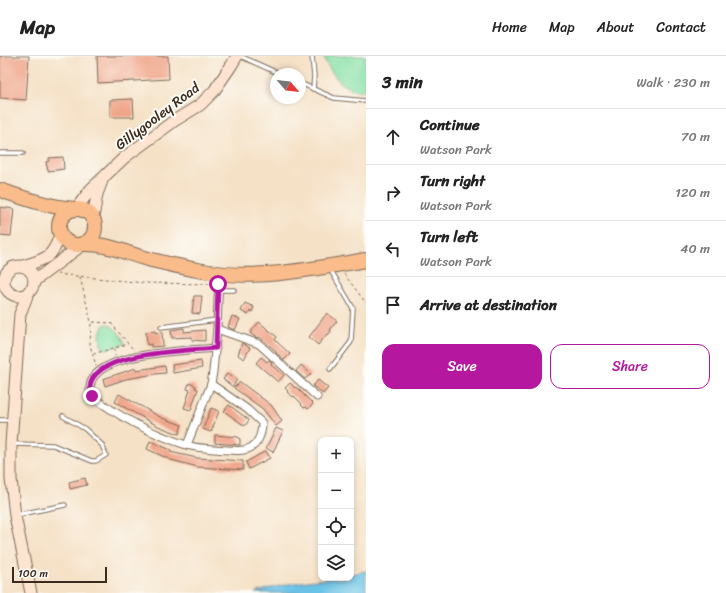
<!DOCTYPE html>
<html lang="en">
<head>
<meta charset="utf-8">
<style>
	body { margin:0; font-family:Sriracha,sans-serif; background:#f2f2f2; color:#222 }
	.controls { position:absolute; right:12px; bottom:12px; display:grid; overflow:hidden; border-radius:8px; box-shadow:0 2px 6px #0003 }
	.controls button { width:36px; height:36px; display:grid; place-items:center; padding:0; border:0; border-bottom:1px solid #e0e0e0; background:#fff; color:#222; font:20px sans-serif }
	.compass { position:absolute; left:270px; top:12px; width:36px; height:36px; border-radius:50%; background:#fff; box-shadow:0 2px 6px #0003; rotate:118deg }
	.scale { position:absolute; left:12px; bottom:10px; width:95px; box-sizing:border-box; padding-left:4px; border:2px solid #3b2a1e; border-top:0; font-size:11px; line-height:14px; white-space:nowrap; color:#3b2a1e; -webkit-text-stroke:3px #fdfcf7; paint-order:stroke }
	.stop { position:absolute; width:12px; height:12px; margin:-9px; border:3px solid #b5179e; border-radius:50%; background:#fff }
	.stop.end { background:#b5179e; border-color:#fff; box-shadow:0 1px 4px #0008 }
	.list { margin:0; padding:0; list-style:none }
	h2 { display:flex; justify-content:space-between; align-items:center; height:52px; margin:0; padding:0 16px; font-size:17px }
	h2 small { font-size:13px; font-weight:400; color:#767676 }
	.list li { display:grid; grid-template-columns:26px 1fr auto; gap:12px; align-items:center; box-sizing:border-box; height:56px; padding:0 16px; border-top:1px solid #e0e0e0 }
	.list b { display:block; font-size:15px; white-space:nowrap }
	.list p { margin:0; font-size:13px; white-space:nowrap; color:#767676 }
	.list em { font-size:13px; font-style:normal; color:#767676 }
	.actions { display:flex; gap:8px; padding:12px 16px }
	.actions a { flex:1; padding:9px 0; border:1px solid #b5179e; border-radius:12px; text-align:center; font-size:14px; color:#b5179e }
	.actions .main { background:#b5179e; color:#fff }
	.icon { flex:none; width:22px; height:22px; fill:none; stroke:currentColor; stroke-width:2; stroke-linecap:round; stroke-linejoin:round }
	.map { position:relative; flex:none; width:366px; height:537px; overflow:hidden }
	header { display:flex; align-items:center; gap:24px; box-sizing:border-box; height:56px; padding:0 20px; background:#fff; border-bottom:1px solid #e0e0e0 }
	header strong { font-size:19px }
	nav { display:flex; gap:22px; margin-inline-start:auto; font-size:14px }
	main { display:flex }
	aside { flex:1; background:#fff }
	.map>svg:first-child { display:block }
	.green { fill:#88e1a7; stroke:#628662 }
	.water { fill:#69c2e7; stroke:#527682 }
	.building { fill:#f0a489 }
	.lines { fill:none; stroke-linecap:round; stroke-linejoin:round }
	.lane-casing { stroke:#7c6a59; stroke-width:5.5 }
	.street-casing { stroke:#7c6a59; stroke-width:9 }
	.secondary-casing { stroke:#7c6a59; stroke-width:13 }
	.highway-casing { stroke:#7c6a59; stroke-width:16 }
	.path { stroke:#7c6a59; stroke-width:1; stroke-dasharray:3 3; stroke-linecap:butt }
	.lane { stroke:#fff; stroke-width:3.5 }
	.street { stroke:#fff; stroke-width:7 }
	.secondary { stroke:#fde4d0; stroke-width:11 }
	.highway { stroke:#f9bc8a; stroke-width:14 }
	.route { stroke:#b5179e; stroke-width:5 }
	.labels { text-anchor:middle; stroke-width:4; stroke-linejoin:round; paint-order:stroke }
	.street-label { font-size:14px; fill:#3b2a1e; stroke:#fdfcf7 }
</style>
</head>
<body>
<header>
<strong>Map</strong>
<nav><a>Home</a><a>Map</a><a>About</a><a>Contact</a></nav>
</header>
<main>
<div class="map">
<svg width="366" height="537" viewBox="0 0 366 537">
	<rect width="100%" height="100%" fill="#fdfcf7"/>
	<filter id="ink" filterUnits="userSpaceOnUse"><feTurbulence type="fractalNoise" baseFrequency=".025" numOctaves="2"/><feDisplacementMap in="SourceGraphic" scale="8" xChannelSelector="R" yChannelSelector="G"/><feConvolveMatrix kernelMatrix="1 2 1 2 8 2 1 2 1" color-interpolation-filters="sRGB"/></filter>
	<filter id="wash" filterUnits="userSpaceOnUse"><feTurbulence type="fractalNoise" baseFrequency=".012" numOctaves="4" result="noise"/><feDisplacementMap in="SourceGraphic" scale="16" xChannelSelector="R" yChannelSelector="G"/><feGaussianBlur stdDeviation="0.9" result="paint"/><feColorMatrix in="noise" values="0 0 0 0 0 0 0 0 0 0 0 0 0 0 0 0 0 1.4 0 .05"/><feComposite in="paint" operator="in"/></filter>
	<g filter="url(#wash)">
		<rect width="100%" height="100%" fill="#f5e1c6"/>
		<g class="green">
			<path d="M323,0H366V35C343,36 332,19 323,0Z"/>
			<path d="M106,268C114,269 123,281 125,288L107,293L102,291C100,283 98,273 106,268Z"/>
		</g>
		<path class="water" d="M366,515V537H255C282,527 322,522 351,522V518Z"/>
		<g id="blocks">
			<g class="building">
				<path d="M0,0H29L26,44L0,42Z"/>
				<path d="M97,0H168L169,23L98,27Z"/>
				<path d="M133,43L134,61H110V44Z"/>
				<path d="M63,101L64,113L48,115L46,106L49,105V102Z"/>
				<path d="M0,151L14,153L11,180L0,179Z"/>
				<path d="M194,240H202L200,258L192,257Z"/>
				<path d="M245,247L254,251L252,256L250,255L248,259L241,255Z"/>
				<path d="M327,257L337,265L330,274L331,275L328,279L327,278L318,289L309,281Z"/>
				<path d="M232,260L240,263L235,274L228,271Z"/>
				<path d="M259,266L277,281L275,284L290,298L284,304L275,296L276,295L259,281L258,282L255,281L250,277Z"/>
				<path d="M184,272V276L205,274V285L192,284V281L172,282L171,274Z"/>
				<path d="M155,275V277L162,276L163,290L151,291V288L147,289L146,276Z"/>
				<path d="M242,287L250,292L244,303L238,299Z"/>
				<path d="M261,301L267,306L269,304L272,307L271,309L284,319L278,326L256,307Z"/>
				<path d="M201,305L202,312L173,317L172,309Z"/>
				<path d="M301,309L311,318L305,323L296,315Z"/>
				<path d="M165,310L166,317L155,318L126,323L105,330L103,323L136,312V314Z"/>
				<path d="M228,317L237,323L233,331L223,323Z"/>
				<path d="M318,324L328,332L323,338L313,330Z"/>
				<path d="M240,326L271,349L282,365L276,370L263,353L234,332Z"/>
				<path d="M189,327L196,330L195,332L198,333L191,354L184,352L190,334L187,333Z"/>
				<path d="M290,327L295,332L296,331L313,348L308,353L306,351L304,352L301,349L302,348L294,340L293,341L287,336L288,335L285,332Z"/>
				<path d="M119,338L162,362L182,369L179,378L158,370L115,346Z"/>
				<path d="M229,349L249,364L245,370L224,355Z"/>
				<path d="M211,352L219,355L211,376L203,373Z"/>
				<path d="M276,372L283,375L273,396L266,392Z"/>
				<path d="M215,379L238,381V382L240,383V389L215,387Z"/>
				<path d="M150,385L171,394L170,396L197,402L243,405V414L198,411L171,404L147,393Z"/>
				<path d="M266,395L270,402L249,413L246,406Z"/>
				<path d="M85,422L87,429L70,433L69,426Z"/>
			</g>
		</g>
	</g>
	<g filter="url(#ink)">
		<use href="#blocks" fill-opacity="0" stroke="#7c6a59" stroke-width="1"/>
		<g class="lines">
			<defs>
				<g id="lane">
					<path d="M240,0L280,18"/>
					<path d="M312,0L314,20L313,33"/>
					<path d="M300,27L334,42L366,45"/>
					<path d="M0,97H23"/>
					<path d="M330,213L353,252L351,286L330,313"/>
					<path d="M218,234H234"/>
					<path d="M161,271L217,264"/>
					<path d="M0,364H12"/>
					<path d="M12,388L53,389L92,405H96L106,399L102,389L85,373L63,360"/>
					<path d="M16,459L65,449"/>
				</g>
				<g id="street">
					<path d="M217,273L259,288L317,341"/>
					<path d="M211,328L247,353L262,367C262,379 257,392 244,394C239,395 233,394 228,394C214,393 200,393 186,389C153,378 119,361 92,340C91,337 90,334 90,331C93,295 189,295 216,292"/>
					<path d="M187,389L211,328L213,316L217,273L219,217"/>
				</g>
				<g id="secondary">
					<path d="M76,153L91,133L125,101L174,65L200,49L214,35L231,10L237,0"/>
					<path d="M93,162L97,138L102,125"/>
					<circle cx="19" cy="225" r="15"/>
					<path d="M23,210C45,203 52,203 60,179"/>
					<path d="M34,225L82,189"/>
					<path d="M29,235L20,258L11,388V423L15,460L31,537"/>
				</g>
				<g id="highway">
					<path d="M0,134C23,142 49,151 74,153"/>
					<circle cx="77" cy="171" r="18"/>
					<path d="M85,188C108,188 120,195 141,201C161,207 182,211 203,215C257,225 312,213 366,204"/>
				</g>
			</defs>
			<use href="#lane" class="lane-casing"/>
			<use href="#street" class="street-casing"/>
			<use href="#secondary" class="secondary-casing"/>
			<use href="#highway" class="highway-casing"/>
			<g class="path">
				<path d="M57,218L144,227L212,228"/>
				<path d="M344,218L366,247"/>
				<path d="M80,221L91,266L90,289L96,310"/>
				<path d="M93,266L111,267L130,290L135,294"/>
				<path d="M114,293L115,300"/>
				<path d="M93,298L128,288"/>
			</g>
			<use href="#lane" class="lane"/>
			<use href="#street" class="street"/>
			<use href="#secondary" class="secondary"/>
			<use href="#highway" class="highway"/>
		</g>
	</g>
	<g class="lines" filter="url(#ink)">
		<path class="route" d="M92,340C91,337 90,334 90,331C93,295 189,295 216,292L218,228"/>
	</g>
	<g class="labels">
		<g class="street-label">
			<text transform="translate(157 60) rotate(-37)" y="5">Gillygooley Road</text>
		</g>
	</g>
</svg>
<div class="controls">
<button>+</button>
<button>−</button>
<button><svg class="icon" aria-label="locate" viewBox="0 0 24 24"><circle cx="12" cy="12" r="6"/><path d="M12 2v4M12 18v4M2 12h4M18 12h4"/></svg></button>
<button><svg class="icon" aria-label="layers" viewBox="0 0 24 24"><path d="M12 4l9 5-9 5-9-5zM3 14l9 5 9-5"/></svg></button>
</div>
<svg class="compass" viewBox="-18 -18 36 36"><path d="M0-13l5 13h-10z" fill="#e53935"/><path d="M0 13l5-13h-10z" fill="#767676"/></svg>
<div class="scale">100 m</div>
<div class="stop" style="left:218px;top:228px"></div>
<div class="stop end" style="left:92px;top:340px"></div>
</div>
<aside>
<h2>3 min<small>Walk · 230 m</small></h2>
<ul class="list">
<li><svg class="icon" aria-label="ahead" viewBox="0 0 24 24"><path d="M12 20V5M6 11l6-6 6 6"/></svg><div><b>Continue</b><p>Watson Park</p></div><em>70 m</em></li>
<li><svg class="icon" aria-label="right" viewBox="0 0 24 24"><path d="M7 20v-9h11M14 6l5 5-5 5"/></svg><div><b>Turn right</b><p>Watson Park</p></div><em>120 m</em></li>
<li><svg class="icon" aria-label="left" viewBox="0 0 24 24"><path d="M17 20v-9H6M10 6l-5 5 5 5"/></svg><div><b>Turn left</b><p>Watson Park</p></div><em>40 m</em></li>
<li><svg class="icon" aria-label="arrive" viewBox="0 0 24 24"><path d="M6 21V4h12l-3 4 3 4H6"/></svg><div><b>Arrive at destination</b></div></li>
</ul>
<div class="actions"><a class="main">Save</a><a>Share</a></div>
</aside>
</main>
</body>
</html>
